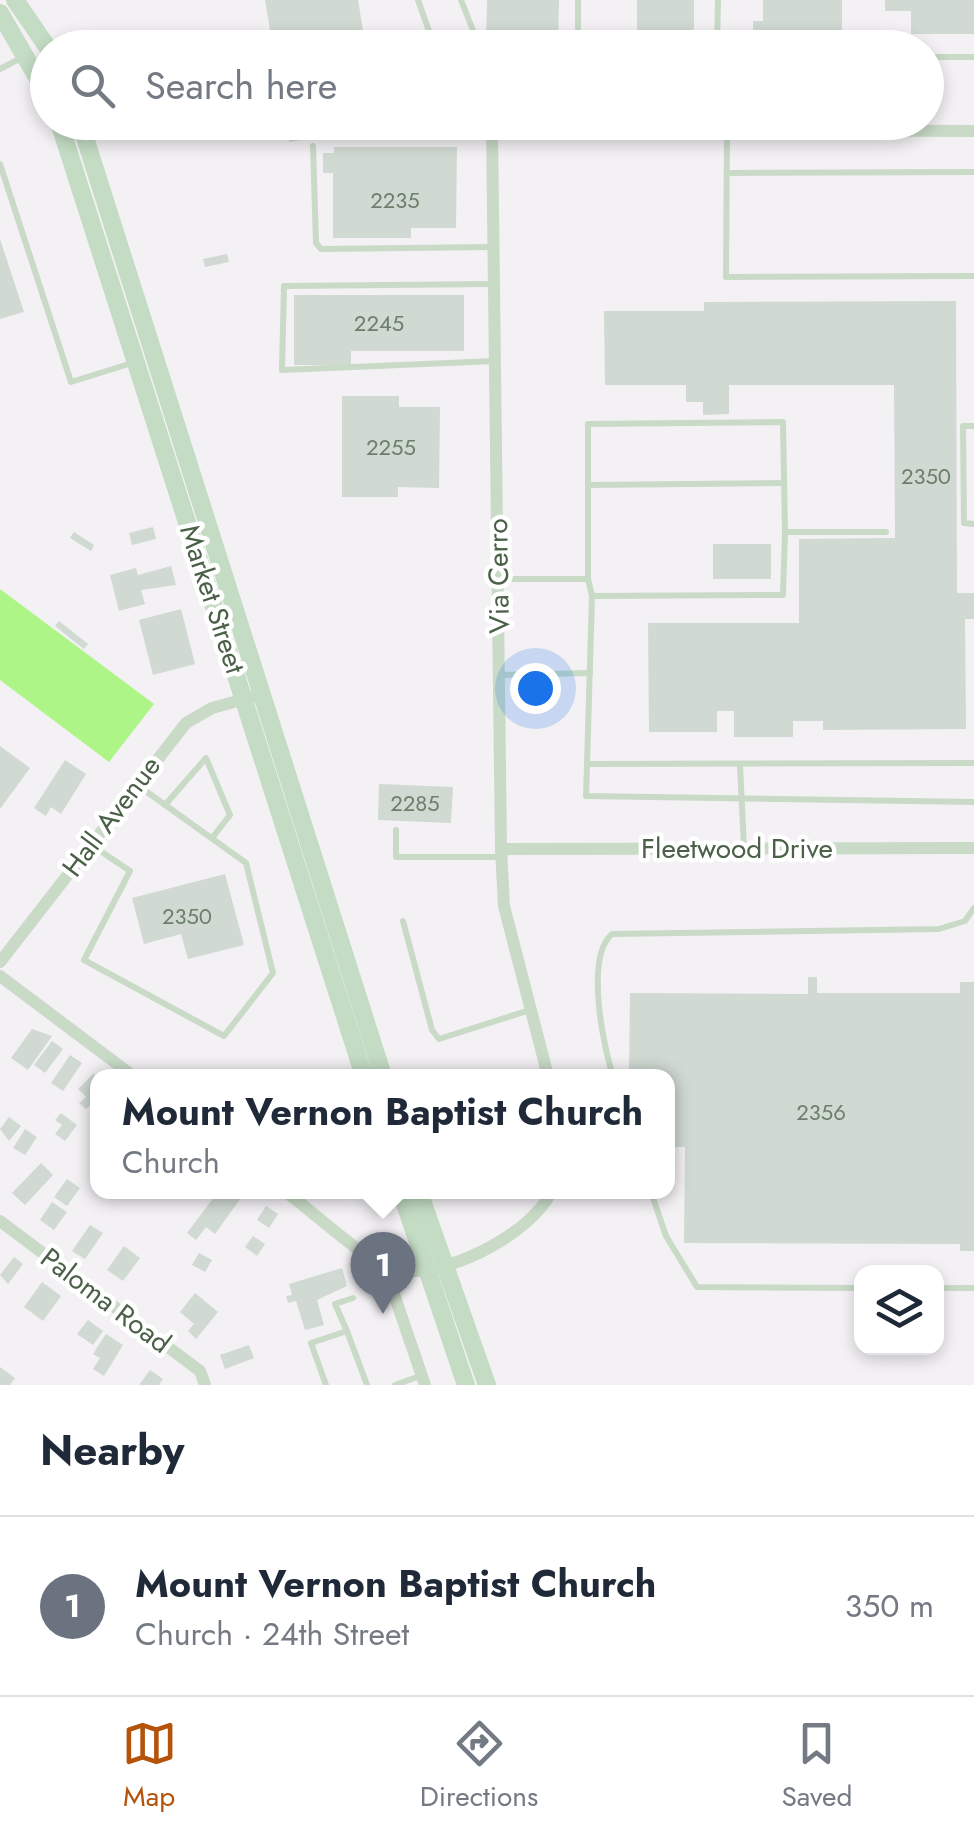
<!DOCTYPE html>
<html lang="en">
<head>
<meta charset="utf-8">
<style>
	body { margin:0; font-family:Jost,sans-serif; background:#f6f6f7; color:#1f2937 }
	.controls { position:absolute; right:30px; bottom:30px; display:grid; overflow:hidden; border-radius:20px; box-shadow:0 5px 15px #0003 }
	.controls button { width:90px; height:90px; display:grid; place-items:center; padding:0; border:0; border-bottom:2px solid #e0e1e3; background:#fff; color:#1f2937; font:50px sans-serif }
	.you { position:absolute; left:535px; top:688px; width:35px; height:35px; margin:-25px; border:8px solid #fff; border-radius:50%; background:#1a73e8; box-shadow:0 0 0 15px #1a73e833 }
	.badge { display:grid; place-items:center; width:65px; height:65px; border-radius:50%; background:#b45309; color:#fff; font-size:32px; font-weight:700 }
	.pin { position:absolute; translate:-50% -82px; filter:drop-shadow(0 2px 5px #0008) }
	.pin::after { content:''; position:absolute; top:52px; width:35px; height:30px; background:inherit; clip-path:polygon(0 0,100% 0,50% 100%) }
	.popup { position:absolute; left:90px; top:1069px; width:585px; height:130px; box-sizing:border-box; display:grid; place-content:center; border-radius:20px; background:#fff; filter:drop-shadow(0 2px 8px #0005); font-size:32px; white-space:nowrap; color:#747a83 }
	.popup b { font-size:38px; color:#1f2937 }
	.popup::after { content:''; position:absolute; left:50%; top:100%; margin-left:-20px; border:20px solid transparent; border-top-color:#fff }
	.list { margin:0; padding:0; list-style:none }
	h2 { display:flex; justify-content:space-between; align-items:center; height:130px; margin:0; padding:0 40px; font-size:42px }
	h2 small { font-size:32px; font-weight:400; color:#747a83 }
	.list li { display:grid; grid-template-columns:65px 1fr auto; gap:30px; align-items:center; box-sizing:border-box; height:180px; padding:0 40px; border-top:2px solid #e0e1e3 }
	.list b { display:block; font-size:38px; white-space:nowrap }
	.list p { margin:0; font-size:32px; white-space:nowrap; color:#747a83 }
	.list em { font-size:32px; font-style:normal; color:#747a83 }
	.icon { flex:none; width:55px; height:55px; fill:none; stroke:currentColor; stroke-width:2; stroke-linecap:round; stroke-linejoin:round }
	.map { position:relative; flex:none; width:974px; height:1385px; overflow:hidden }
	.search { position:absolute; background:#fff; box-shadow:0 5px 15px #0003; left:30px; right:30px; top:30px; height:110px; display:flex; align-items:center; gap:25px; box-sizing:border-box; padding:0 35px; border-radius:55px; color:#747a83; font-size:38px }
	.sheet { height:310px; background:#fff }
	nav { display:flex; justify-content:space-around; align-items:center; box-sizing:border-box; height:140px; border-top:2px solid #e0e1e3; background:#fff; font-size:28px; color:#747a83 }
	nav a { display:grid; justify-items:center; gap:5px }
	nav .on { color:#b45309 }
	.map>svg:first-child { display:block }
	.water { fill:#aef587 }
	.building { fill:#d0d9d2 }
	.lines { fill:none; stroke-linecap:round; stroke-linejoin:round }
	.lane { stroke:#c9dac7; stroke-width:6 }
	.street { stroke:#c9dac7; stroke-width:12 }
	.secondary { stroke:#c4dcc3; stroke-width:18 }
	.labels { text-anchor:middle; stroke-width:9; stroke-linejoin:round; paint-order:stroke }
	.number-label { font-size:22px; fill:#6c7f6a }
	.street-label { font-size:28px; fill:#4a6147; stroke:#fff }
</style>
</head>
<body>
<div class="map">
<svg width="974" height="1385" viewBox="0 0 974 1385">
	<rect width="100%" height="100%" fill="#f3f1f4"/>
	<path class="water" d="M0,589L154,704L109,762L0,680Z"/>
	<g class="building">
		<path d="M265,0H358L366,48H273Z"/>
		<path d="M487,0H559L558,48L500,47V40H486Z"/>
		<rect x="637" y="0" width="57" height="48"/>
		<path d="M763,0H842V44L753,43V21H763Z"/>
		<path d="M885,0H974V34H911V11H885Z"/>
		<path d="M286,122H394L395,125L289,142Z"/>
		<path d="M334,147H457L456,228H411V238H333V173H323V153H334Z"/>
		<path d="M0,239L24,312L0,319Z"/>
		<path d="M227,254L229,262L205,267L203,259Z"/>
		<path d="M294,295H464V351H351V365H294Z"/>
		<path d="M956,301L957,593H974V619H965L966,729L823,730V721H793V737H734V711H717V732H649L648,623H799V539L895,538L894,385H729V414L703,415V402H686V385H605L604,311H704V302Z"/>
		<path d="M342,396H399V407H440L439,488L398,487V497H342Z"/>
		<path d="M153,527L156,539L132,545L129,533Z"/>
		<path d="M74,532L94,545L91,551L70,538Z"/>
		<rect x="713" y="544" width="58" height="35"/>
		<path d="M171,566L176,585L141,590L145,604L119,611L110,575L136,568L138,575Z"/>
		<path d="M181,609L195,664L153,675L139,620Z"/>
		<path d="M59,621L88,644L84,649L55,626Z"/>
		<path d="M0,746L30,768L0,809Z"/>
		<path d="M65,760L86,774L61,814L51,807L46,816L34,808Z"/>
		<path d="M379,784L453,787L451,823L378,820Z"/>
		<path d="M225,874L244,945L188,959L181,934L144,944L132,898Z"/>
		<path d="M808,977H817V993H960V982H974V1251H960V1244L684,1243L685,1147H668V1076H629L630,993L808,994Z"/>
		<path d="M32,1029L52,1036L28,1070L11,1058Z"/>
		<path d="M52,1041L63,1049L45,1073L34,1065Z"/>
		<path d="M70,1055L82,1063L63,1091L51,1083Z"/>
		<path d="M94,1073L98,1097L86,1109L79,1103L86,1097L78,1089Z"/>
		<path d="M61,1113L77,1125L65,1141L55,1134L62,1125L55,1120Z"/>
		<path d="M9,1117L21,1126L9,1141L0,1129Z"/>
		<path d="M25,1129L37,1137L25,1155L13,1148Z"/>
		<path d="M41,1163L53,1175L25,1205L12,1193Z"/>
		<path d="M67,1179L80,1188L67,1206L54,1197Z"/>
		<path d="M218,1192L243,1195L215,1234L206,1227L196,1240L187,1233Z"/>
		<path d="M52,1202L67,1212L54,1230L40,1220Z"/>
		<path d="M266,1206L278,1214L269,1228L257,1220Z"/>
		<path d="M90,1225L103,1233L85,1259L72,1251Z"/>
		<path d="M253,1236L265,1244L257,1256L245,1247Z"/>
		<path d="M124,1246L140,1258L123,1281L107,1270Z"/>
		<path d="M199,1253L212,1260L205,1272L192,1265Z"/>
		<path d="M14,1257L23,1264L8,1284L0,1275Z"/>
		<path d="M342,1268L347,1286L317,1300L324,1325L305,1330L296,1301L288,1303L286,1296L292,1295L289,1284Z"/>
		<path d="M42,1282L61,1296L43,1321L24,1307Z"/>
		<path d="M195,1293L218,1312L196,1339L188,1331L194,1324L180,1312Z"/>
		<path d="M88,1320L103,1331L93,1345L77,1334Z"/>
		<path d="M106,1334L123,1345L104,1376L93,1369L100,1358L93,1354Z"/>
		<path d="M249,1345L254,1358L225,1369L220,1355Z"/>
		<path d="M0,1367L15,1378L10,1385H0Z"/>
		<path d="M150,1370L163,1379L159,1385H139Z"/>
	</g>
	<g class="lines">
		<g class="lane">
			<path d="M418,0L435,48"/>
			<path d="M461,0L480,48"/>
			<path d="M578,0V48"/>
			<path d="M717,48L718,0"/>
			<path d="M926,57H974"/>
			<path d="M0,69L21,58"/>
			<path d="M476,122L491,129"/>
			<path d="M727,131L726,277L974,276"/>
			<path d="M313,146L316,243L321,249L492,247"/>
			<path d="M0,164L71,382L132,363"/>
			<path d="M727,173L974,172"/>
			<path d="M492,284L284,286L282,370L495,361"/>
			<path d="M974,426H963L964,523L974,524"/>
			<path d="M588,485L784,483"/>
			<path d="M499,579H588L592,596L587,764"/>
			<path d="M588,579V424L783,422L785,532"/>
			<path d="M592,596L783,595L785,532H886"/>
			<path d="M499,675L590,673"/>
			<path d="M974,763L587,764L586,796L974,802"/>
			<path d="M740,766L744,847"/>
			<path d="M165,805L206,758L230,815L212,838"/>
			<path d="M396,830V857H500"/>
			<path d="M93,846L130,871L84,960L224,1036L273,973L246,863L136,784"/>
			<path d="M403,921L432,1030L439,1039L530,1010"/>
			<path d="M613,1076C603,1045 585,957 612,934L939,929L965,921L974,908"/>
			<path d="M651,1192L666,1236L697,1287L862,1288"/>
			<path d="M936,1288H974"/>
			<path d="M347,1331L367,1385"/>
			<path d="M326,1385L311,1343L347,1331L335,1304L353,1298"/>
			<path d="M395,1385L420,1376"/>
		</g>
		<g class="street">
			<path d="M501,849L974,848"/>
			<path d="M0,962L186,723L212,708L263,694"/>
			<path d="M0,976L133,1076"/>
			<path d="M548,1076L504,906L501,849L492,129L974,131"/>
			<path d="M286,1192C310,1209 367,1262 392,1269C439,1282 531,1235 551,1192"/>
			<path d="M0,1221L200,1371L205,1385"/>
			<path d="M384,1265L425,1385"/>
		</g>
		<g class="secondary">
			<path d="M15,0L48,48"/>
			<path d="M0,13L48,96"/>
			<path d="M59,122L364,1076"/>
			<path d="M80,122L383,1076"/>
			<path d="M401,1192L466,1385"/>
			<path d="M419,1192L487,1385"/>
		</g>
	</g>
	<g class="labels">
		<g class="number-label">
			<text x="395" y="208">2235</text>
			<text x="379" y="331">2245</text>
			<text x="391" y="455">2255</text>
			<text x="926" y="484">2350</text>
			<text x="415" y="811">2285</text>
			<text x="187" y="924">2350</text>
			<text x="821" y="1120">2356</text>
		</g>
		<g class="street-label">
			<text transform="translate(498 576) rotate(-91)" y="10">Via Cerro</text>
			<text transform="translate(213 599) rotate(72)" y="10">Market Street</text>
			<text transform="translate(111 816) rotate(-53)" y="10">Hall Avenue</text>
			<text x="737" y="858">Fleetwood Drive</text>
			<text transform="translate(106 1300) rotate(37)" y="10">Paloma Road</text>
		</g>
	</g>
</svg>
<div class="controls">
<button><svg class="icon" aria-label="layers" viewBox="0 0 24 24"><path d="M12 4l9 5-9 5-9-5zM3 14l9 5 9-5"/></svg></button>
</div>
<div class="you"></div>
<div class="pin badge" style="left:383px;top:1314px;background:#6b7280">1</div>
<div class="popup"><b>Mount Vernon Baptist Church</b>Church</div>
<div class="search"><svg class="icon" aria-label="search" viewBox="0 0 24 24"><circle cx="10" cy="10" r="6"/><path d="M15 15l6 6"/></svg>Search here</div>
</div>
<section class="sheet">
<h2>Nearby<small></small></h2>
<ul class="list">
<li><span class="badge" style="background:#6b7280">1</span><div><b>Mount Vernon Baptist Church</b><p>Church · 24th Street</p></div><em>350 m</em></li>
</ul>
</section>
<nav>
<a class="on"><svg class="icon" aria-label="map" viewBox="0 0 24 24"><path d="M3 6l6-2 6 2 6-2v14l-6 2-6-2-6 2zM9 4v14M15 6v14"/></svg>Map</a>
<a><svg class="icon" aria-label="directions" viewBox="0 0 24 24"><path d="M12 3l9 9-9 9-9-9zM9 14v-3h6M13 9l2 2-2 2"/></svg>Directions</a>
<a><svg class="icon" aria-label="saved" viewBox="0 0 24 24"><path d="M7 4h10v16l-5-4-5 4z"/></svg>Saved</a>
</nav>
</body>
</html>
